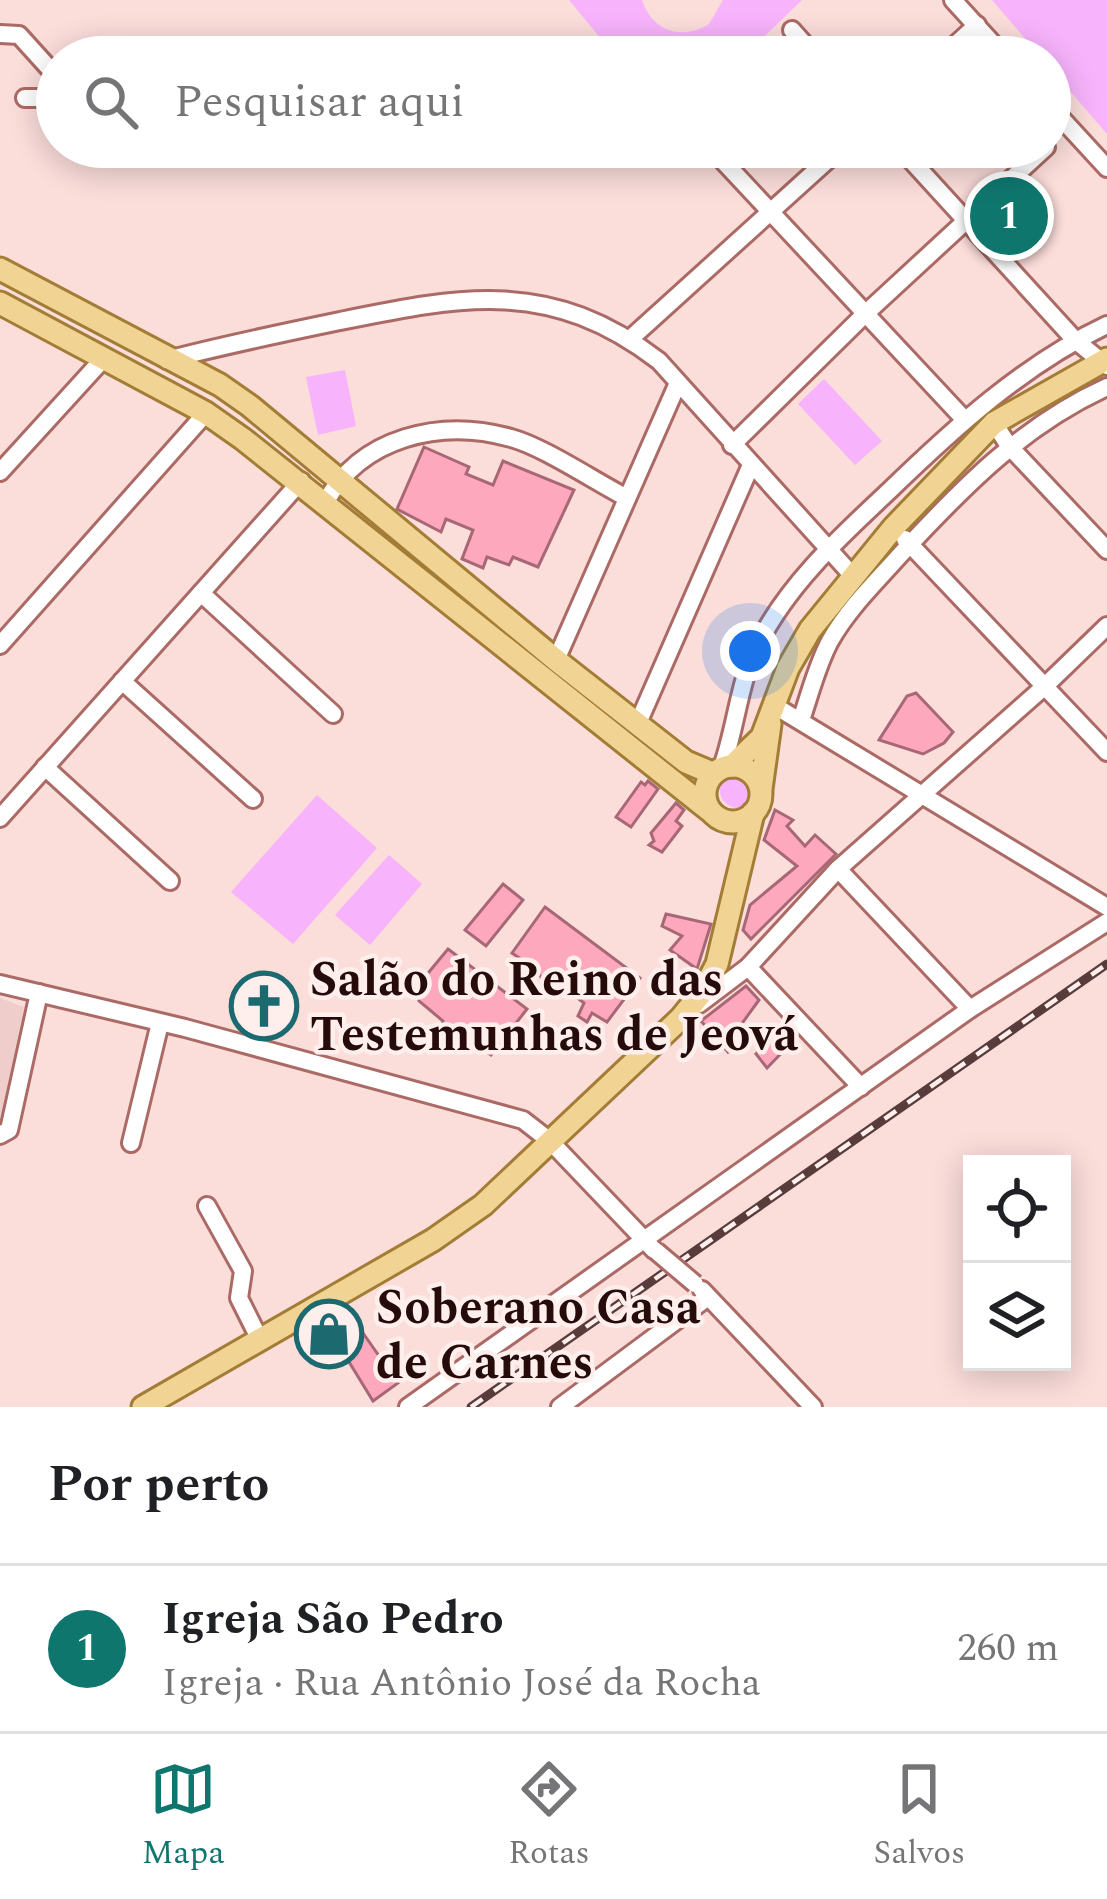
<!DOCTYPE html>
<html lang="pt">
<head>
<meta charset="utf-8">
<style>
	body { margin:0; font-family:Spectral,serif; background:#f6f6f6; color:#202124 }
	.controls { position:absolute; right:36px; bottom:36px; display:grid; overflow:hidden; border-radius:0px; box-shadow:0 6px 30px #0003 }
	.controls button { width:108px; height:108px; display:grid; place-items:center; padding:0; border:0; border-bottom:3px solid #e0e0e0; background:#fff; color:#202124; font:60px sans-serif }
	.you { position:absolute; left:750px; top:651px; width:42px; height:42px; margin:-30px; border:9px solid #fff; border-radius:50%; background:#1a73e8; box-shadow:0 0 0 18px #1a73e833 }
	.badge { display:grid; place-items:center; width:78px; height:78px; border-radius:50%; background:#0f766e; color:#fff; font-size:39px; font-weight:700 }
	.pin { position:absolute; translate:-50% -50%; border:6px solid #fff; box-shadow:0 3px 12px #0006 }
	.list { margin:0; padding:0; list-style:none }
	h2 { display:flex; justify-content:space-between; align-items:center; height:156px; margin:0; padding:0 48px; font-size:51px }
	h2 small { font-size:39px; font-weight:400; color:#757577 }
	.list li { display:grid; grid-template-columns:78px 1fr auto; gap:36px; align-items:center; box-sizing:border-box; height:168px; padding:0 48px; border-top:3px solid #e0e0e0 }
	.list b { display:block; font-size:45px; white-space:nowrap }
	.list p { margin:0; font-size:39px; white-space:nowrap; color:#757577 }
	.list em { font-size:39px; font-style:normal; color:#757577 }
	.icon { flex:none; width:66px; height:66px; fill:none; stroke:currentColor; stroke-width:2; stroke-linecap:round; stroke-linejoin:round }
	.map { position:relative; flex:none; width:1107px; height:1407px; overflow:hidden }
	.search { position:absolute; background:#fff; box-shadow:0 6px 30px #0003; left:36px; right:36px; top:36px; height:132px; display:flex; align-items:center; gap:30px; box-sizing:border-box; padding:0 42px; border-radius:66px; color:#757577; font-size:45px }
	.sheet { height:324px; background:#fff }
	nav { display:flex; justify-content:space-around; align-items:center; box-sizing:border-box; height:168px; border-top:3px solid #e0e0e0; background:#fff; font-size:33px; color:#757577 }
	nav a { display:grid; justify-items:center; gap:6px }
	nav .on { color:#0f766e }
	.map>svg:first-child { display:block }
	.built { fill:#eecdca }
	.green { fill:#f7b3fb }
	.building { fill:#fda8bc; stroke:#a86777; stroke-width:3 }
	.lines { fill:none; stroke-linecap:round; stroke-linejoin:round }
	.minor-casing { stroke:#ab6a65; stroke-width:22 }
	.major-casing { stroke:#a37c36; stroke-width:27 }
	.minor { stroke:#fff; stroke-width:16 }
	.major { stroke:#f1d494; stroke-width:21 }
	.rail-casing { stroke:#573c3b; stroke-width:9 }
	.rail { stroke:#feeeec; stroke-width:4.5; stroke-dasharray:14; stroke-linecap:butt }
	.minor-bridge-casing { stroke:#ab6a65; stroke-width:22; stroke-linecap:butt }
	.minor-bridge { stroke:#fff; stroke-width:16 }
	.labels { text-anchor:middle; stroke-width:9; stroke-linejoin:round; paint-order:stroke }
	.poi-label { font-size:48px; font-weight:bold; fill:#250c0b; stroke:#feeeec; text-anchor:start }
</style>
</head>
<body>
<div class="map">
<svg width="1107" height="1407" viewBox="0 0 1107 1407">
	<rect width="100%" height="100%" fill="#fbddda"/>
	<path class="built" d="M0,998L24,1007L0,1121Z"/>
	<g class="green">
		<path d="M569,0H642C652,31 681,41 709,24L723,0H802L743,57H616Z"/>
		<path d="M992,0H1107V134L1050,68V57H1041Z"/>
		<path d="M345,370L356,426L318,435L306,377Z"/>
		<path d="M824,379L882,441L855,465L798,404Z"/>
		<circle cx="738" cy="790" r="18"/>
		<path d="M317,795L377,848L293,944L231,892Z"/>
		<path d="M389,855L422,884L370,945L335,915Z"/>
	</g>
	<g class="building">
		<path d="M1017,195L1032,212L1002,237L985,221Z"/>
		<path d="M424,447L469,467L466,474L493,485L503,461L574,490L538,567L513,557L509,565L487,557L483,568L462,559L473,530L446,519L441,532L397,509Z"/>
		<path d="M916,693L953,732L944,743L923,754L879,740L907,696Z"/>
		<path d="M648,781L658,789L631,827L616,817L641,782L645,785Z"/>
		<path d="M676,803L684,810L676,821L682,826L662,852L649,845L654,841L651,833Z"/>
		<path d="M775,810L793,820L787,826L805,846L815,835L836,854L751,939L743,930L750,905L797,866L764,840Z"/>
		<path d="M503,884L523,900L486,946L465,930Z"/>
		<path d="M545,907L640,978L607,1022L592,1013L587,1022L578,1016L584,1003L554,980L546,986L537,970L512,953Z"/>
		<path d="M666,914L711,924L697,969L670,950L682,936L662,926Z"/>
		<path d="M448,949L527,1009L491,1055L462,1035L459,1040L442,1027L443,1021L419,1001L417,993L427,980L424,978Z"/>
		<path d="M264,982L281,986L264,1031L248,1027Z"/>
		<path d="M746,986L759,1000L735,1033L741,1040L728,1052L701,1021Z"/>
		<path d="M785,1028L795,1039L767,1068L756,1054Z"/>
		<path d="M351,1316L398,1383L373,1401L346,1357L338,1360L321,1336L328,1325Z"/>
	</g>
	<g class="lines">
		<defs>
			<g id="minor">
				<path d="M953,0L1005,57"/>
				<path d="M792,30L816,57"/>
				<path d="M0,34L19,35L57,77"/>
				<path d="M942,57L977,25"/>
				<path d="M25,98H57"/>
				<path d="M1050,106L1107,168"/>
				<path d="M710,147L964,419"/>
				<path d="M899,147L1075,340L1107,366"/>
				<path d="M630,339L842,147"/>
				<path d="M167,360C224,345 282,333 340,321C463,296 551,278 659,361L852,575"/>
				<path d="M994,423L1009,446L1107,550"/>
				<path d="M732,445L865,314L1046,147"/>
				<path d="M0,472L104,358"/>
				<path d="M325,503C361,437 440,418 511,438C544,447 594,481 627,498"/>
				<path d="M905,539L1107,752"/>
				<path d="M201,593L333,714"/>
				<path d="M0,645L206,413"/>
				<path d="M556,660L678,383"/>
				<path d="M122,681L253,799"/>
				<path d="M775,706L1107,907"/>
				<path d="M801,720C810,694 817,665 830,641C848,609 875,583 900,555C962,488 1023,425 1107,387"/>
				<path d="M638,723L751,465"/>
				<path d="M45,767L170,881"/>
				<path d="M722,767C736,728 739,681 758,644C789,583 840,537 889,491C954,428 1024,364 1107,325"/>
				<path d="M0,818L301,481"/>
				<path d="M838,869L970,1009"/>
				<path d="M748,967L861,1087"/>
				<path d="M0,984L185,1028L523,1120L550,1141L654,1250"/>
				<path d="M699,1004L748,967L838,869L1045,686L1107,626"/>
				<path d="M0,1135L9,1130L39,993"/>
				<path d="M131,1143L160,1023"/>
				<path d="M207,1206L243,1271L239,1298L260,1340"/>
				<path d="M702,1290L813,1407"/>
				<path d="M408,1407L970,1009L1107,922"/>
				<path d="M560,1407L708,1297"/>
			</g>
			<g id="major">
				<path d="M0,269L220,385L250,406L556,660L686,762L712,773"/>
				<path d="M0,303L206,413L243,439L709,810"/>
				<circle cx="733" cy="794" r="28"/>
				<path d="M732,766L762,737L788,668L810,630L894,527L994,423L1107,359"/>
				<path d="M761,789L770,724"/>
				<path d="M143,1407L433,1240L483,1205L681,1018L703,991L717,964L753,813"/>
			</g>
		</defs>
		<use href="#minor" class="minor-casing"/>
		<use href="#major" class="major-casing"/>
		<use href="#minor" class="minor"/>
		<use href="#major" class="major"/>
		<defs>
			<path id="rail" d="M471,1407L1107,964"/>
		</defs>
		<use href="#rail" class="rail-casing"/>
		<use href="#rail" class="rail"/>
		<defs>
			<path id="minor-bridge" d="M656,1251L695,1284"/>
		</defs>
		<use href="#minor-bridge" class="minor-bridge-casing"/>
		<use href="#minor-bridge" class="minor-bridge"/>
	</g>
	<defs>
		<symbol id="church-ring" viewBox="-11 -11 22 22"><circle r="9.5" fill="#feeeec" stroke="#1d6970" stroke-width="1.5"/><path d="M-1.2-6h2.4v3.5h3.3v2.4h-3.3V6h-2.4V-.1h-3.3v-2.4h3.3Z" fill="#1d6970"/></symbol>
		<symbol id="shop-ring" viewBox="-11 -11 22 22"><circle r="9.5" fill="#feeeec" stroke="#1d6970" stroke-width="1.5"/><path d="M-5-2.5h2.3a2.7 3.5 0 0 1 5.4 0H5L5.5 6h-11ZM-1.5-2.5h3a1.5 2.3 0 0 0-3 0Z" fill="#1d6970"/></symbol>
	</defs>
	<g fill-rule="evenodd">
		<use href="#church-ring" x="226" y="968" width="76" height="76"/>
		<use href="#shop-ring" x="291" y="1296" width="76" height="76"/>
	</g>
	<g class="labels">
		<g class="poi-label">
			<text x="310" y="995">Salão do Reino das<tspan x="310" dy="55">Testemunhas de Jeová</tspan></text>
			<text x="376" y="1323">Soberano Casa<tspan x="376" dy="55">de Carnes</tspan></text>
		</g>
	</g>
</svg>
<div class="controls">
<button><svg class="icon" aria-label="locate" viewBox="0 0 24 24"><circle cx="12" cy="12" r="6"/><path d="M12 2v4M12 18v4M2 12h4M18 12h4"/></svg></button>
<button><svg class="icon" aria-label="layers" viewBox="0 0 24 24"><path d="M12 4l9 5-9 5-9-5zM3 14l9 5 9-5"/></svg></button>
</div>
<div class="you"></div>
<div class="pin badge" style="left:1009px;top:216px">1</div>
<div class="search"><svg class="icon" aria-label="search" viewBox="0 0 24 24"><circle cx="10" cy="10" r="6"/><path d="M15 15l6 6"/></svg>Pesquisar aqui</div>
</div>
<section class="sheet">
<h2>Por perto<small></small></h2>
<ul class="list">
<li><span class="badge">1</span><div><b>Igreja São Pedro</b><p>Igreja · Rua Antônio José da Rocha</p></div><em>260 m</em></li>
</ul>
</section>
<nav>
<a class="on"><svg class="icon" aria-label="map" viewBox="0 0 24 24"><path d="M3 6l6-2 6 2 6-2v14l-6 2-6-2-6 2zM9 4v14M15 6v14"/></svg>Mapa</a>
<a><svg class="icon" aria-label="directions" viewBox="0 0 24 24"><path d="M12 3l9 9-9 9-9-9zM9 14v-3h6M13 9l2 2-2 2"/></svg>Rotas</a>
<a><svg class="icon" aria-label="saved" viewBox="0 0 24 24"><path d="M7 4h10v16l-5-4-5 4z"/></svg>Salvos</a>
</nav>
</body>
</html>
